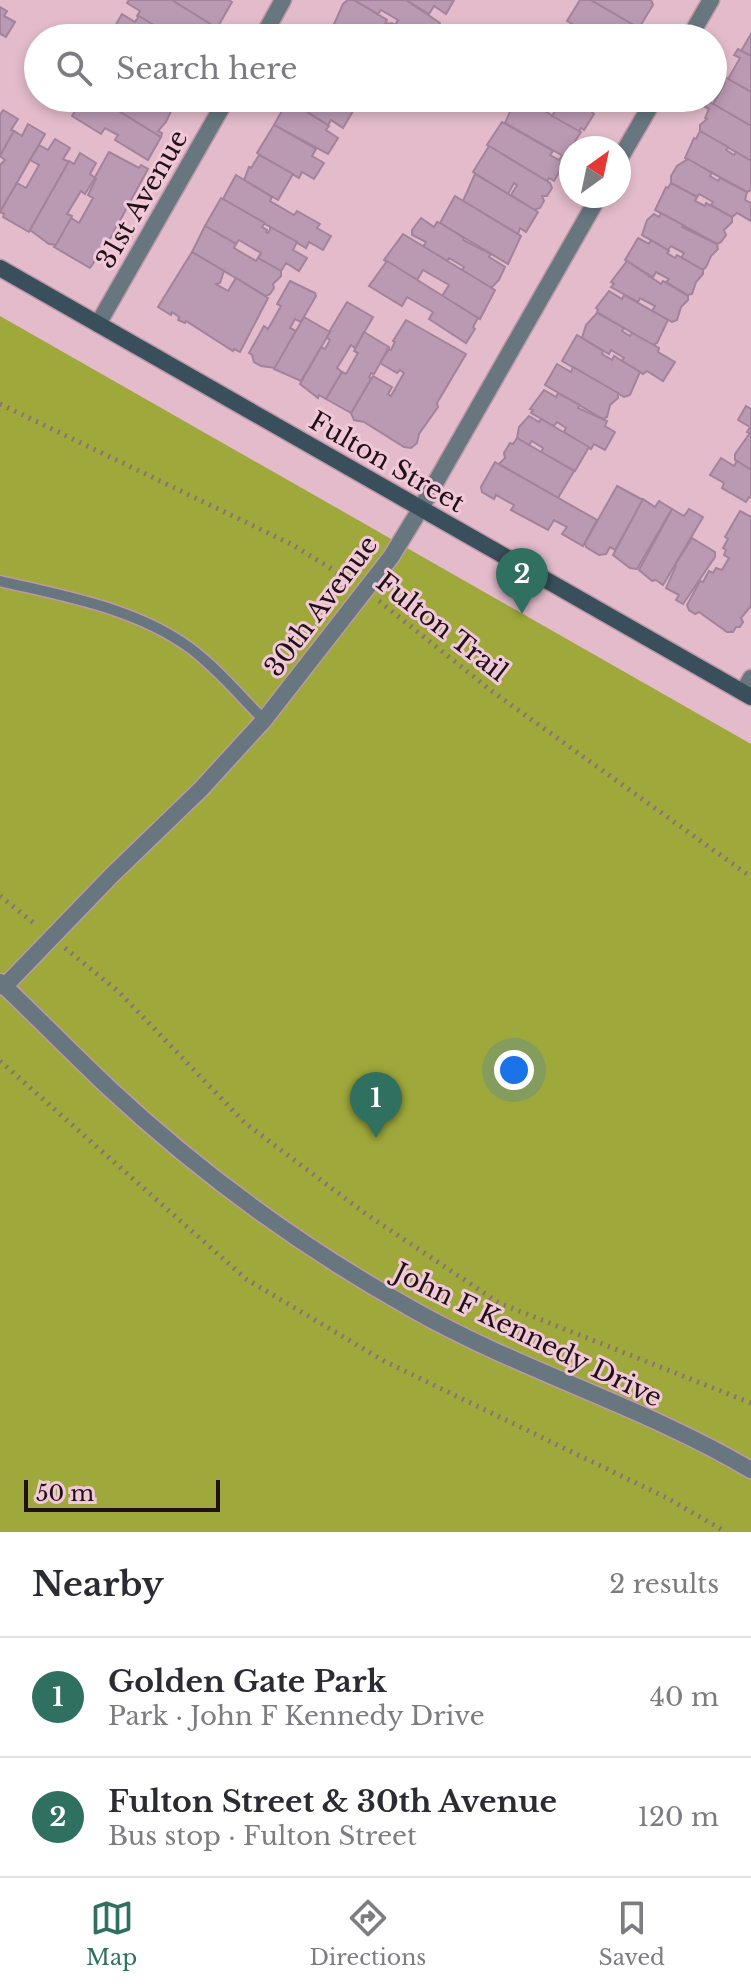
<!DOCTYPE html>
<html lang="en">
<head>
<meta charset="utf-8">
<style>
	body { margin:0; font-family:"Libre Baskerville",serif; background:#f2f2f3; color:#2b2b33 }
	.compass { position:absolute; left:559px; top:136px; width:72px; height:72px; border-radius:50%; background:#fff; box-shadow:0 4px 12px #0003; rotate:33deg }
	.scale { position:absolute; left:24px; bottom:20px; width:196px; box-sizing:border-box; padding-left:8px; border:4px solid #1f1117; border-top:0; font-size:22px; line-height:28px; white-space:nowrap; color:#1f1117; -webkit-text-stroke:6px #f1c8d7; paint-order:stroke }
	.you { position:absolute; left:514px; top:1070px; width:28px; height:28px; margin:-20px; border:6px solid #fff; border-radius:50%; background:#1a73e8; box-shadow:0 0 0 12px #1a73e833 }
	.badge { display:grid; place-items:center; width:52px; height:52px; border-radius:50%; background:#2f7060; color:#fff; font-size:26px; font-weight:700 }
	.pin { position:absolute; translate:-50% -66px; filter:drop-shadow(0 2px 4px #0008) }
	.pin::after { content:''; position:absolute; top:42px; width:28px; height:24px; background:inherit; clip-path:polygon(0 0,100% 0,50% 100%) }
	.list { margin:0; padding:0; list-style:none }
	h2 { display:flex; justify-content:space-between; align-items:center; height:104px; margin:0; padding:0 32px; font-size:34px }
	h2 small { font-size:26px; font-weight:400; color:#7c7c81 }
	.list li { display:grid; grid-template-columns:52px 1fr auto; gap:24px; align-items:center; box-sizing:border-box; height:120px; padding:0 32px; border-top:2px solid #e1e1e2 }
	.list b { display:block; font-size:30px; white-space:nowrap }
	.list p { margin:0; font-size:26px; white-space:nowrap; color:#7c7c81 }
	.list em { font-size:26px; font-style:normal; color:#7c7c81 }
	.icon { flex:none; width:44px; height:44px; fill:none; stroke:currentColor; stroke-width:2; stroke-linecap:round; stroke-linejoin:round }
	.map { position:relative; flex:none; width:751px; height:1532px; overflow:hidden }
	.search { position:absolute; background:#fff; box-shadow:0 4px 12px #0003; left:24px; right:24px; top:24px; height:88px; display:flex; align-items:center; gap:20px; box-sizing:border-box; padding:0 28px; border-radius:44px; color:#7c7c81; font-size:30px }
	.sheet { height:344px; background:#fff }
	nav { display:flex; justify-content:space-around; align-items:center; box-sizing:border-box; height:112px; border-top:2px solid #e1e1e2; background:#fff; font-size:22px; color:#7c7c81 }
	nav a { display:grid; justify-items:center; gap:4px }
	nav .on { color:#2f7060 }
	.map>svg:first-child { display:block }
	.green { fill:#9fa83b }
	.building { fill:#ba9ab3; stroke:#a2839b; stroke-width:2 }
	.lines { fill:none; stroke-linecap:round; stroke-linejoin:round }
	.service-casing { stroke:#bc99a6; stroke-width:13 }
	.minor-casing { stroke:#bc99a6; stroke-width:19 }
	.tertiary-casing { stroke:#bc99a6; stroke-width:19 }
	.secondary-casing { stroke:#bc99a6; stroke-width:19 }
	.path { stroke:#8b6f7a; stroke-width:5; stroke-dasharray:2 6; stroke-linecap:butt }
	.service { stroke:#67767f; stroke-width:10 }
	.minor { stroke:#67767f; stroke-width:16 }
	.tertiary { stroke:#67767f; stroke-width:16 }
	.secondary { stroke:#394f5b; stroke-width:16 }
	.labels { text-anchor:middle; stroke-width:6; stroke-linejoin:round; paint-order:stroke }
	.street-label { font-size:26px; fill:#1f1117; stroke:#f1c8d7 }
</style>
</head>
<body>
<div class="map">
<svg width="751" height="1532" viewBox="0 0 751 1532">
	<rect width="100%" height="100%" fill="#e3bbca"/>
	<path class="green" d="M0,316L751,744V1532H0Z"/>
	<g class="building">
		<path d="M129,0H172L215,26L210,38H175L173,36L175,32L164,25L161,30L137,16L140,11L127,3Z"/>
		<path d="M172,0H229L232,2L217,28Z"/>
		<path d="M348,0H354L387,20L385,24L392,23L415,38H356L334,24L343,4Z"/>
		<path d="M354,0H406L440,23L431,38L419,33L416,38L395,25L398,20L381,10L378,14Z"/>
		<path d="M406,0H454L446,14L434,6L429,14Z"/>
		<path d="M580,0H591L639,28V33L633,38H596L567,21Z"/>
		<path d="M591,0H651L653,5L639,28Z"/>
		<path d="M0,7L7,11L4,16L15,22L6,37L0,34Z"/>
		<path d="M122,14L135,22L139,16L175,38H126L113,30Z"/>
		<path d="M334,24L356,38H324Z"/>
		<path d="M574,25L596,38H559L562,34L566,37Z"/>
		<path d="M751,34V56L741,51Z"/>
		<path d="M738,49L751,56V92L728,79L740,58L734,55Z"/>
		<path d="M723,76L751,92V126L713,104L725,83L720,80Z"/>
		<path d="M60,98H98L161,137L148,160L115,140L118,135L105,128L101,134L72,116L75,111L58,101Z"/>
		<path d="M98,98H161L174,105L166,122L158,131L162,133L161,137Z"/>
		<path d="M290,98H341L343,99L341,104L353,111L343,128L331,120L328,125L290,101Z"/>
		<path d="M516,98H522L581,132L565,157L505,123Z"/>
		<path d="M522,98H580L594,114L584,130L581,128L579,131L552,116L555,111L541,103L538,107Z"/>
		<path d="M580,98H602L597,108Z"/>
		<path d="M288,100L329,126L326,130L338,138L328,154L274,125Z"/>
		<path d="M708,101L751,126V161L700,131V125L707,119L705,118L709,109L705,107Z"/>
		<path d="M3,110L18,119L11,130L14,131L0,156V115Z"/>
		<path d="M502,122L553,151L550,155L559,160L562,156L565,157L560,164L563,166L554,181L549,178L547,181L487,145Z"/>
		<path d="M28,124L45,134L0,212V165L5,160L0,156L14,131L22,136Z"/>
		<path d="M274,125L316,149L312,156L324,163L314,179L302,172L299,178L257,153Z"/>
		<path d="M700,131L728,147L726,150L734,155L736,152L751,161V190L747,192L685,158L694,138L696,139Z"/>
		<path d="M55,139L70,148L63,159L69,162L29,232L3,217L4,214L0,212L17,183L26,188L39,165L30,160L39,145L48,150Z"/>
		<path d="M489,146L550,183L552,188L547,196H542L544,201L540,208L534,210L511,195L517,185L514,183L508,194L473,172Z"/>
		<path d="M109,152L139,168L141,165L148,169L111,237L90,268L54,247L71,218L79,223L93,198L88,195L96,179L95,177Z"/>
		<path d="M80,153L96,163L90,174L95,178L85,194L81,191L67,214L72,216L56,245L49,244L30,230L69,161L74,164Z"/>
		<path d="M259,155L293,174L278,200L244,180L249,167L251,168Z"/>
		<path d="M688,159L712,173L710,176L718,181L720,178L747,192L745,200L751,203V221L737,213L732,217L711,205L713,202L699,194L697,197L671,183V176L677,166Z"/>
		<path d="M475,174L538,212L526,232L520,228L518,234L463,201Z"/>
		<path d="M236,175L272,197L270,201L294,215L297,211L320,224L317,228L331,236L323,250L309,242L306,248L223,199Z"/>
		<path d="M671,183L697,197L695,201L705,206L706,203L732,217V222L724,230L726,235L721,242L717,244L655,210L666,187L668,188Z"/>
		<path d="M455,196L521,236L508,264L440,223Z"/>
		<path d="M221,198L265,223L262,227L267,230L266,232L268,233L270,230V227L297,242L293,250L307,258L299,271L286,263L281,271L258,258L261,253L239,240L236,244L205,226Z"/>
		<path d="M661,213L683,225L682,227L717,244L718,249L711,256L706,267L703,270L681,258L684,253L671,246L668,250L642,235L647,220L654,214L659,217Z"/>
		<path d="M421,218L434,227L437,222L440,223L464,238L463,240L491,254L489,257L505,267L499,280L491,288L462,270L464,267L449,258L447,261L423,247L426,242L412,235V230Z"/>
		<path d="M205,226L236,244L234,248L256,261L258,258L281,271V276L273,284L274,288L270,294L266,296L192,252Z"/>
		<path d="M403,234L495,290L480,319L442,296L449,285L423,270L417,280L384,260Z"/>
		<path d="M638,238L649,244L651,240L669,251L667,253L675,258L677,255L703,270V274L696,282L692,294L688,295L666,282L669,279L656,272L653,277L625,260Z"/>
		<path d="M192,252L224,271L220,283L216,284L228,291L236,278L268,298L240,352L234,349L233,351L186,321L185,323L178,320L179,317L172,312L171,315L158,307Z"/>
		<path d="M387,261L478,318L473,327L475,329L466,343L429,319L433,312L407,297L402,306L369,286Z"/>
		<path d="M627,261L661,284L663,281L688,296V300L681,307L677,320L672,322L652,311L655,306L640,298L638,302L611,287L614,284L611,282Z"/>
		<path d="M290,281L315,293L316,296L301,322L295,319L290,328L296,331L275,368L261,366L254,362L252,355L249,353L264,326L268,329L281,306L277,304Z"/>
		<path d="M609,291L622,299L624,295L668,320L657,343L653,345L597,312L598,310L596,308Z"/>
		<path d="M347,302L373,317L355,348L351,345L337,368L342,372L326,399L319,395L318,398L300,384L321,347L325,349L330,340L326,337Z"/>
		<path d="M597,313L624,328L622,331L630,336L632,333L659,348L658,352L675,362L663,381L647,371L643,374L622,361L624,358L611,350L609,354L582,338L586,325Z"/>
		<path d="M304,317L330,332L301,381L274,369Z"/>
		<path d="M406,320L466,354L437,403L438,407L419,434L417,443L411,448L404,447L364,422L354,420L351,413L373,376L392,387L388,394L391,396L404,373L400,370L397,373L380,363L389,349L391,350L395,342L393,341Z"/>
		<path d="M364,332L389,347L374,374L371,373L369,377L371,379L351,413L326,399L342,372L346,374L358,353L354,351Z"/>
		<path d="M577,335L603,351L602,354L612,360L614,356L640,372L630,395L624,397L562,361Z"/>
		<path d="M557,364L571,372L573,367L618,393V398L610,405L607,417L603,419L545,385Z"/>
		<path d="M544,390L556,397L558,393L580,405L578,408L607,421L605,426L615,432L605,450L594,444L591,449L564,432L566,428L557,422L554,426L531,413L533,410L530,409Z"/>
		<path d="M746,406L751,409V434L747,432L750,427L738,420Z"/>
		<path d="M529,416L539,422L541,419L589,447L575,471L541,452L543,448L532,441L529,445L517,438L519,427Z"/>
		<path d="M750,433L751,434V470L735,460V454Z"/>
		<path d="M517,438L574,471L558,498L499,464L505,458L504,453L510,443L513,444Z"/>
		<path d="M721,458L734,466L737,461L751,470V498L749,497L746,502L722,488L724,483L710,475Z"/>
		<path d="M495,462L597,520L583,546L562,534L567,527L554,520L548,530L511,510L514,505L496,495L494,499L482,492L481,487Z"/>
		<path d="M617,486L643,500L615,550L610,547L606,554L599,555L586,547L585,543Z"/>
		<path d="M643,499L655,507L659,501L672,509L637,569L630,568L613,555Z"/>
		<path d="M672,509L684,516L689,509L703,517L663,585L656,580L652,581L639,570Z"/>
		<path d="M740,511L751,517V606L741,618L743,622L740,627H736L733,632H727L699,612L695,614L689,610L687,605L700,581L703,582L709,571L713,573L716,568L722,570L729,558L724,555L726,550L723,548L728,539L725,537Z"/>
		<path d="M692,538L715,552V557L683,604L676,600L679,595L666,588L676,566L675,565Z"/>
	</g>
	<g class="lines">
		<defs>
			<path id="service" d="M0,581C63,596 136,608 190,648C217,668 240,696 264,720"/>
			<g id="minor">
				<path d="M262,38L283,0"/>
				<path d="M689,38L711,0"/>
				<path d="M619,160L655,98"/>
				<path d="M98,324L227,98"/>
				<path d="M421,508L599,196"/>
				<path d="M743,692L751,678"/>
			</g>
			<g id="tertiary">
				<path d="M0,982C37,1017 72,1053 109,1088C200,1173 303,1248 412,1309C521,1371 643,1406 751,1470"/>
				<path d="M4,987L112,875L201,789L264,720L391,557L421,508"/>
			</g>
			<path id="secondary" d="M0,268L751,697"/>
		</defs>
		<use href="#service" class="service-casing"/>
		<use href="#minor" class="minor-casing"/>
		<use href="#tertiary" class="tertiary-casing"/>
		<use href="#secondary" class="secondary-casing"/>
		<g class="path">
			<path d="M0,404L291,544L348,579"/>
			<path d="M379,601L493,692L751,877"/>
			<path d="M0,896L35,924"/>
			<path d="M65,948L119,992L245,1123L366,1214L499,1303L751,1403"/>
			<path d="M0,1061L246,1279L384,1361L669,1499L726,1532"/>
		</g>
		<use href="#service" class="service"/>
		<use href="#minor" class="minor"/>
		<use href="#tertiary" class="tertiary"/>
		<use href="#secondary" class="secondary"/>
	</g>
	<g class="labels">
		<g class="street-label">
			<text transform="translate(142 199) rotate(-60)" y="9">31st Avenue</text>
			<text transform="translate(387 462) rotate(30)" y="9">Fulton Street</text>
			<text transform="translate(321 606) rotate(-53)" y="9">30th Avenue</text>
			<text transform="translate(442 627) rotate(38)" y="9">Fulton Trail</text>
			<text transform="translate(528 1335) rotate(26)" y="9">John F Kennedy Drive</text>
		</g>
	</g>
</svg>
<svg class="compass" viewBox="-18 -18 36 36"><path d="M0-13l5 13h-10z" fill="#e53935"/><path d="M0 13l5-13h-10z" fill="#7c7c81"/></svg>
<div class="scale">50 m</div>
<div class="you"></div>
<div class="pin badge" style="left:376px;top:1138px">1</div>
<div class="pin badge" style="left:522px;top:614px">2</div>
<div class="search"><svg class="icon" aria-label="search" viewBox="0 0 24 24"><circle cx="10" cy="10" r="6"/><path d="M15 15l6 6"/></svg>Search here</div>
</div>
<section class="sheet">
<h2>Nearby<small>2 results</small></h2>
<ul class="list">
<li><span class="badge">1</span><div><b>Golden Gate Park</b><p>Park · John F Kennedy Drive</p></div><em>40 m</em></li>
<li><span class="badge">2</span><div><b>Fulton Street &amp; 30th Avenue</b><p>Bus stop · Fulton Street</p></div><em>120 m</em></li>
</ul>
</section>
<nav>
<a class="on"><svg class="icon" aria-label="map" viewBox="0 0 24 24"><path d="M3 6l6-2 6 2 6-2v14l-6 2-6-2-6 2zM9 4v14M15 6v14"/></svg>Map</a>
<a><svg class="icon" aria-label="directions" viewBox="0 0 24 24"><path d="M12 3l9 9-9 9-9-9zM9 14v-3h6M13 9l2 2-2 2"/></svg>Directions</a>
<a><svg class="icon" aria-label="saved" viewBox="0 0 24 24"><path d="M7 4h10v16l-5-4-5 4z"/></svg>Saved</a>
</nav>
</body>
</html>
